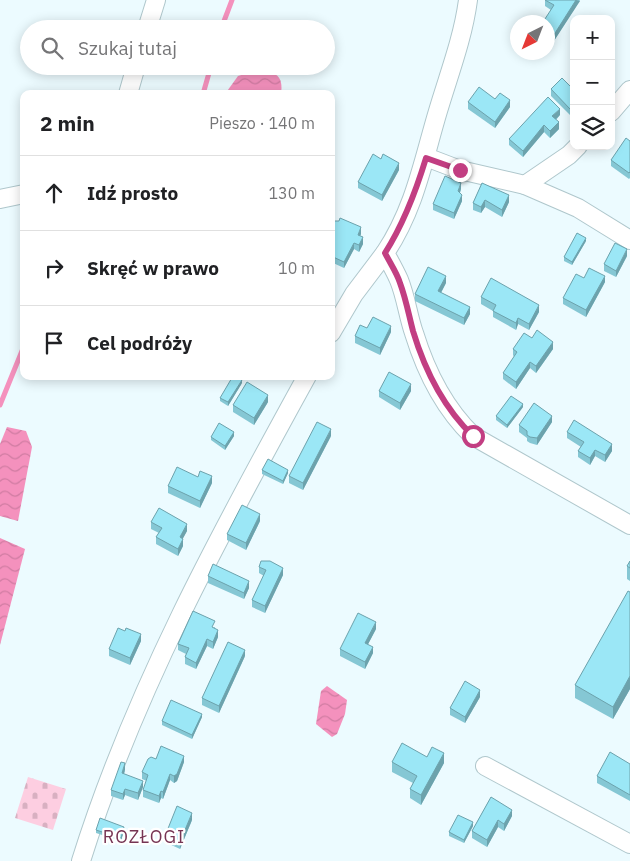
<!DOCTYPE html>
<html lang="pl">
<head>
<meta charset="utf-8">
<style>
	body { margin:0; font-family:"IBM Plex Sans",sans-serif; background:#f6f6f6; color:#202124 }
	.controls { position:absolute; right:15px; top:15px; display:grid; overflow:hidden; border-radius:10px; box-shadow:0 2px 12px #0003 }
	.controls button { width:45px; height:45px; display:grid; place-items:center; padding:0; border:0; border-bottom:1px solid #e0e0e0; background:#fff; color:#202124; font:25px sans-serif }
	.compass { position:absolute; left:510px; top:15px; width:45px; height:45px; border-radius:50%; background:#fff; box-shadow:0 2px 12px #0003; rotate:222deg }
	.stop { position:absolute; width:15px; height:15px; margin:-11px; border:4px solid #c23e82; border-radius:50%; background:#fff }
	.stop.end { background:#c23e82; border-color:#fff; box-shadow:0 1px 5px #0008 }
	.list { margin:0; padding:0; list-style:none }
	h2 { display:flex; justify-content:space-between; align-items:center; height:65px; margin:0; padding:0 20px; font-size:21px }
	h2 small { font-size:16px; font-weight:400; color:#757577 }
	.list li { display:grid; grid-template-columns:32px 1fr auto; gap:15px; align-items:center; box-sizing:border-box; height:75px; padding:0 20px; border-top:1px solid #e0e0e0 }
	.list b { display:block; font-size:19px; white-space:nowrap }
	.list em { font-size:16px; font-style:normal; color:#757577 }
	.icon { flex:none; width:28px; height:28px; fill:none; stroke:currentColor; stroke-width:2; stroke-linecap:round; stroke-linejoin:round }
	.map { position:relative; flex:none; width:630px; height:861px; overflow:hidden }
	.search { position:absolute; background:#fff; box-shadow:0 2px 12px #0003; left:20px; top:20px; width:315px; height:55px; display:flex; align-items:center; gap:12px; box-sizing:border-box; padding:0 18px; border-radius:28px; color:#757577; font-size:19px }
	.panel { position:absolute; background:#fff; box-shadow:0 2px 12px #0003; left:20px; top:90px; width:315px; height:290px; border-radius:10px }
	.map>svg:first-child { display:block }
	.cemetery { fill:url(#cemetery-stones) }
	.water { fill:url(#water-waves) }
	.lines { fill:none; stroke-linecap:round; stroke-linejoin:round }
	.stream { stroke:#f491bd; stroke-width:5 }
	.minor-casing { stroke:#afc7cc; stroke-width:20 }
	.minor { stroke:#fff; stroke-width:18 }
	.wall { fill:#85c7d4 }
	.shaded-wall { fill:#6ca2ac }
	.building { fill:#9be7f6; stroke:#6ca2ac }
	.route { stroke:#c23e82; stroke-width:6 }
	.labels { text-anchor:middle; stroke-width:4.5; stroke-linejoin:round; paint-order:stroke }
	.quarter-label { font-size:18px; letter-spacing:1px; fill:#763453; stroke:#fff }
</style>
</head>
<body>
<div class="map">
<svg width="630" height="861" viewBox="0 0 630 861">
	<defs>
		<pattern id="cemetery-stones" width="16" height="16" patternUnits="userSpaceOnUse" patternTransform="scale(1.25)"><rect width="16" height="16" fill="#fdcee1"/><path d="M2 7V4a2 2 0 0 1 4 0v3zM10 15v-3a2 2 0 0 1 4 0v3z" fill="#d8b0c1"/></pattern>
		<pattern id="water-waves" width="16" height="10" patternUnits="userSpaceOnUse" patternTransform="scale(1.25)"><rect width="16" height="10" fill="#f491bd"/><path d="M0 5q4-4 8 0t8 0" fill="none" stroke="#d07ca2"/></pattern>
	</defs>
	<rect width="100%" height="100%" fill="#ecfbff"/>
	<path class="cemetery" d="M28,777L66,789L53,830L15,818Z"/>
	<g class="water">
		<path d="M255,71C273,71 284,73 281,94H225L238,76Z"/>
		<path d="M7,427L26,431L32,447L18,521L0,516V444Z"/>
		<path d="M0,538L25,549L0,645Z"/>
		<path d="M327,686L347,700L345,714L337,734L332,737L316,724L321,691Z"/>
	</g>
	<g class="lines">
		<g class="stream">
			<path d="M221,29L232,0"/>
			<path d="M203,94L211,66"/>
			<path d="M0,405L24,346"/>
		</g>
		<defs>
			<g id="minor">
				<path d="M468,0C463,38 449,74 438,111C423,161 415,208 385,253C390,262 395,271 399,280C406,297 408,316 414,333C426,372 444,408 473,436L630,525"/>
				<path d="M147,29L156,0"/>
				<path d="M128,94L136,66"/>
				<path d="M611,112L630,90"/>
				<path d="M426,157L460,170L525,185L569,155L578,146"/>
				<path d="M525,185L578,208L630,240"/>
				<path d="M0,199L24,194"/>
				<path d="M331,333L354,294L385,253"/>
				<path d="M485,766L630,844"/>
				<path d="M81,861C134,691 221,532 307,376"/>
			</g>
		</defs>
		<use href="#minor" class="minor-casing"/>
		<use href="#minor" class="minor"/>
	</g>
	<g class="wall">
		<path d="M545,0H580L550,47L548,46V22L551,10L545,6Z"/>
		<path d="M551,89L574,90L570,115L551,96Z"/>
		<path d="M495,99L510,107L495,128L468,109V102Z"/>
		<path d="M560,115L556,120L559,129L550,138L544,132L523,157L509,145V139Z"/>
		<path d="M630,141V178L629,179L611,166V160Z"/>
		<path d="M381,159L399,170L382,201L358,188V182Z"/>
		<path d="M482,183L509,202L502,217L485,207L481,213L473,210V203Z"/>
		<path d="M461,189L460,193L462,201L454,219L433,210V204Z"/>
		<path d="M331,227L361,234L360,236L363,244L359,252L354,249L344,268L331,262Z"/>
		<path d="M586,241L572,265L564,261V257Z"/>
		<path d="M627,256L616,277L604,271V264Z"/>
		<path d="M584,278L605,282L586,317L563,304V298Z"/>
		<path d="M446,283L441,293L470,314L464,325L415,301V294Z"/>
		<path d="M481,297L539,312L529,330L518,324L516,330L493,317V311L481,304Z"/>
		<path d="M391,332L380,355L355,343V336Z"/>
		<path d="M532,338L553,349L536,373L530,368L516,389L503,379V373L514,357L513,355V349Z"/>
		<path d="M242,383L228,406L220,401V398Z"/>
		<path d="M379,391H411L400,410L379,397Z"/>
		<path d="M268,402L254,425L233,412V405Z"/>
		<path d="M523,407L507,428L496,420V416Z"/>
		<path d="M552,422L537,445L530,443L527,441V438L519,432V425Z"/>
		<path d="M567,432L612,451L605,462L595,456L590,465L578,457V451L581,447L567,438Z"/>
		<path d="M234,436L225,450L211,440V437Z"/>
		<path d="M331,436L303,490L289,483V476Z"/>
		<path d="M262,470L288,473L283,484L262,474Z"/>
		<path d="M212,483L200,508L168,493V486Z"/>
		<path d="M260,521L246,550L227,540V534Z"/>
		<path d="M151,522L187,531L182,539L183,546L178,556L156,544V537L159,533L151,529Z"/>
		<path d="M630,561V581L627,579V566Z"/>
		<path d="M259,567L283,575L265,613L252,607V600L264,576L259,573Z"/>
		<path d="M208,576L249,588L244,599L208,583Z"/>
		<path d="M630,592V689L613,719L575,698V685Z"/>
		<path d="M215,627V628L218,637L213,649L207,646L196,669L185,664V657L186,654L178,650V644Z"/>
		<path d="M376,629L368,644L373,653L365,669L340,656V649Z"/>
		<path d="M141,641L130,665L109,656V649Z"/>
		<path d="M245,656L219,713L202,705V698Z"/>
		<path d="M480,697L465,723L450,715V708Z"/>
		<path d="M202,717L192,739L162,725V721Z"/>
		<path d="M427,757L444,763L421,805L410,798V789L413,783L392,772V762Z"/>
		<path d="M156,759L184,762L177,781L174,783L170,780L163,799L161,798L159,803L143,797V790L147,781L142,779V772Z"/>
		<path d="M630,764V801L597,783V776Z"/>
		<path d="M125,770L124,774L143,787L138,800L125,795L123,800L111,796V790Z"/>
		<path d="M491,797L512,816L504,831L498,827L487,847L472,838V831Z"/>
		<path d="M192,820L180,849L165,842V836Z"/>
		<path d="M473,826L464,843L449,836V832Z"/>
		<path d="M96,830H124L121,841L96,833Z"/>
	</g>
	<g class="shaded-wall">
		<path d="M576,0L580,1L550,47V41Z"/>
		<path d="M510,100V107L495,128V122Z"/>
		<path d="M574,105V111L570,115V109Z"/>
		<path d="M560,109V115L552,123V116Z"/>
		<path d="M559,122V129L550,138V131Z"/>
		<path d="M544,125V132L523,157V151Z"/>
		<path d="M399,163V170L382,201V195Z"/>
		<path d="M461,183V189L458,198V191Z"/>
		<path d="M462,195V201L454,219V213Z"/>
		<path d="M509,195V202L502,217V210Z"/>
		<path d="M485,200V207L481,213V207Z"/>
		<path d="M361,227V234L358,241V235Z"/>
		<path d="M363,237V244L359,252V245Z"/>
		<path d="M586,238V241L572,265V262Z"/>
		<path d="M354,243V249L344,268V262Z"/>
		<path d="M627,249V256L616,277V271Z"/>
		<path d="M446,276V283L438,298V291Z"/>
		<path d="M605,276V282L586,317V310Z"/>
		<path d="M539,305V312L529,330V324Z"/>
		<path d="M470,307V314L464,325V318Z"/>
		<path d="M518,318V324L516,330V323Z"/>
		<path d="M391,326V332L380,355V348Z"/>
		<path d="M553,342V349L536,373V366Z"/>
		<path d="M530,362V368L516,389V382Z"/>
		<path d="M242,380V383L228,406V402Z"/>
		<path d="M411,384V391L400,410V403Z"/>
		<path d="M268,395V402L254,425V418Z"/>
		<path d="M523,404V407L507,428V425Z"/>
		<path d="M552,416V422L537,445V438Z"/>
		<path d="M331,429V436L303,490V483Z"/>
		<path d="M234,432V436L225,450V446Z"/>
		<path d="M612,444V451L605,462V455Z"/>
		<path d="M595,450V456L590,465V458Z"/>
		<path d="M288,470V473L283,484V481Z"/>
		<path d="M212,476V483L200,508V501Z"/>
		<path d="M260,514V521L246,550V543Z"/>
		<path d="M187,524V531L180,544V537Z"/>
		<path d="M183,539V546L178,556V549Z"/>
		<path d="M283,568V575L265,613V606Z"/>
		<path d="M249,581V588L244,599V593Z"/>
		<path d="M376,622V629L365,650V643Z"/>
		<path d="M218,630V637L213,649V642Z"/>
		<path d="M141,634V641L130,665V658Z"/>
		<path d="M207,639V646L196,669V663Z"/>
		<path d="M373,647V653L365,669V662Z"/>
		<path d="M245,650V656L219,713V706Z"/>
		<path d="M630,676V689L613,719V707Z"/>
		<path d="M480,690V697L465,723V717Z"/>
		<path d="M202,714V717L192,739V735Z"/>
		<path d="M444,753V763L421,805V795Z"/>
		<path d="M184,756V762L177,781L174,783V776Z"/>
		<path d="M125,763V770L122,780V773Z"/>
		<path d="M170,774V780L163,799V792Z"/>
		<path d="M143,781V787L138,800V793Z"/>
		<path d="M125,789V795L123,800V794Z"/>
		<path d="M161,791V798L159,803V796Z"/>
		<path d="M512,810V816L504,831V824Z"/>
		<path d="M192,813V820L180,849V842Z"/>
		<path d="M498,820V827L487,847V840Z"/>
		<path d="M473,822V826L464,843V840Z"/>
		<path d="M124,827V830L121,841V838Z"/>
	</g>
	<g class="building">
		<path d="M545,0H576L550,41L548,39V22H543L554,5Z"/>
		<path d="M562,78L574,90V105L570,109L551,89Z"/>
		<path d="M479,87L495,99L500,93L510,100L495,122L468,102Z"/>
		<path d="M548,97L560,109L552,116L559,122L550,131L544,125L523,151L509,139Z"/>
		<path d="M626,138L630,141V172L629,173L611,160Z"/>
		<path d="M373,154L381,159L383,154L399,163L382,195L358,182Z"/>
		<path d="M445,176L461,183L458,191L462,195L454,213L433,204Z"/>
		<path d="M482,183L509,195L502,210L485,200L481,207L473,203Z"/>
		<path d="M340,218L361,227L358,235L363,237L359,245L354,243L344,262L331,256V227L334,221H339Z"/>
		<path d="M577,233L586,238L572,262L564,257Z"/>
		<path d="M615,243L627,249L616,271L604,264Z"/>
		<path d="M428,267L446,276L438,291L470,307L464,318L415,294Z"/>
		<path d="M589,268L605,276L586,310L563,298L576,274L584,278Z"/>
		<path d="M491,278L539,305L529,324L518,318L516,323L493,311L496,305L481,297Z"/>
		<path d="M373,317L391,326L380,348L355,336L360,325L367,328Z"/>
		<path d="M537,330L553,342L536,366L530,362L516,382L503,373L517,352L513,349L524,333L532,338Z"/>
		<path d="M389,372L411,384L400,403L379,391Z"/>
		<path d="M233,376H236L242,380L228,402L220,398Z"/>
		<path d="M247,382L268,395L254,418L233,405Z"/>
		<path d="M511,396L523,404L507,425L496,416Z"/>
		<path d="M534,403L552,416L537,438L530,437L527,435V431L519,425Z"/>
		<path d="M574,420L612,444L605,455L595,450L590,458L578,451L584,442L567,432Z"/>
		<path d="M317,422L331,429L303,483L289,476Z"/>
		<path d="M219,423L234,432L225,446L211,437Z"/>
		<path d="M268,459L288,470L283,481L262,470Z"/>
		<path d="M177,467L198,477L200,471L212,476L200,501L168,486Z"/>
		<path d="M242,505L260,514L246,543L227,534Z"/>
		<path d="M159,508L187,524L180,537L183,539L178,549L156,537L162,528L151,522Z"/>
		<path d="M261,561H270L283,568L265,606L252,600L266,570L259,567Z"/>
		<path d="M630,561V568L627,566Z"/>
		<path d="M213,564L249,581L244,593L208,576Z"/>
		<path d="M628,591L630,592V676L613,707L575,685Z"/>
		<path d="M193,611L215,621L212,627L218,630L213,642L207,639L196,663L185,657L189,648L178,644Z"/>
		<path d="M358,613L376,622L365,643L373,647L365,662L340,649Z"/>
		<path d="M118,628L125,631L126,628L141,634L130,658L109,649Z"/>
		<path d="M228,642L245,650L219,706L202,698Z"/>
		<path d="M465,681L480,690L465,717L450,708Z"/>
		<path d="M171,700L202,714L192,735L162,721Z"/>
		<path d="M402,743L427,757L432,747L444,753L421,795L410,789L417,776L392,762Z"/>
		<path d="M161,746L184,756L177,774L174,776L170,774L163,792L161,791L159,796L143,790L148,775L142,772L148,759L151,757L156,759Z"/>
		<path d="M610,752L630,764V795L597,776Z"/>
		<path d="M121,762L125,763L122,773L143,781L138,793L125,789L123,794L111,790Z"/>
		<path d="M491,797L512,810L504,824L498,820L487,840L472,831Z"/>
		<path d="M177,806L192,813L180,842L165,836Z"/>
		<path d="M458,815L473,822L464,840L449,832Z"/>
		<path d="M100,818L124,827L121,838L96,830Z"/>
	</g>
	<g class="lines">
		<path class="route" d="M460,170L426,158C416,191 404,223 385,253C390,263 397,273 400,283C406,299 409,316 413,331C425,371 444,408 473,436"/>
	</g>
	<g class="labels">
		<g class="quarter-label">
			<text x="144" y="843">ROZŁOGI</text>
		</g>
	</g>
</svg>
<div class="controls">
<button>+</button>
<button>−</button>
<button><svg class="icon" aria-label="layers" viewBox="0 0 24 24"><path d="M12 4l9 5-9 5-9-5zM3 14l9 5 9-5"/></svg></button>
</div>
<svg class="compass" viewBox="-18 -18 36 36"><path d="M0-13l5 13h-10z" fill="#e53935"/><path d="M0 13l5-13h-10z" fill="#757577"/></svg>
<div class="stop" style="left:473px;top:436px"></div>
<div class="stop end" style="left:460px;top:170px"></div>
<div class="search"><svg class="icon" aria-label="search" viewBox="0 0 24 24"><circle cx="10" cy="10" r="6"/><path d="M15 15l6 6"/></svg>Szukaj tutaj</div>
<section class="panel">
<h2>2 min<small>Pieszo · 140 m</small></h2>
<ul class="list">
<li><svg class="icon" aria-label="ahead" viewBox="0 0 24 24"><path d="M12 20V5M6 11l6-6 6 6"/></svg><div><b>Idź prosto</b></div><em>130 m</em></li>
<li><svg class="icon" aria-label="right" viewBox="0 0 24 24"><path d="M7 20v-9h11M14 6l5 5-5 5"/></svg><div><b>Skręć w prawo</b></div><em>10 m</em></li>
<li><svg class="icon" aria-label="arrive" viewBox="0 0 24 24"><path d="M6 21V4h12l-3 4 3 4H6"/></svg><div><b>Cel podróży</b></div></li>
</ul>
</section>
</div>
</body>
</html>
